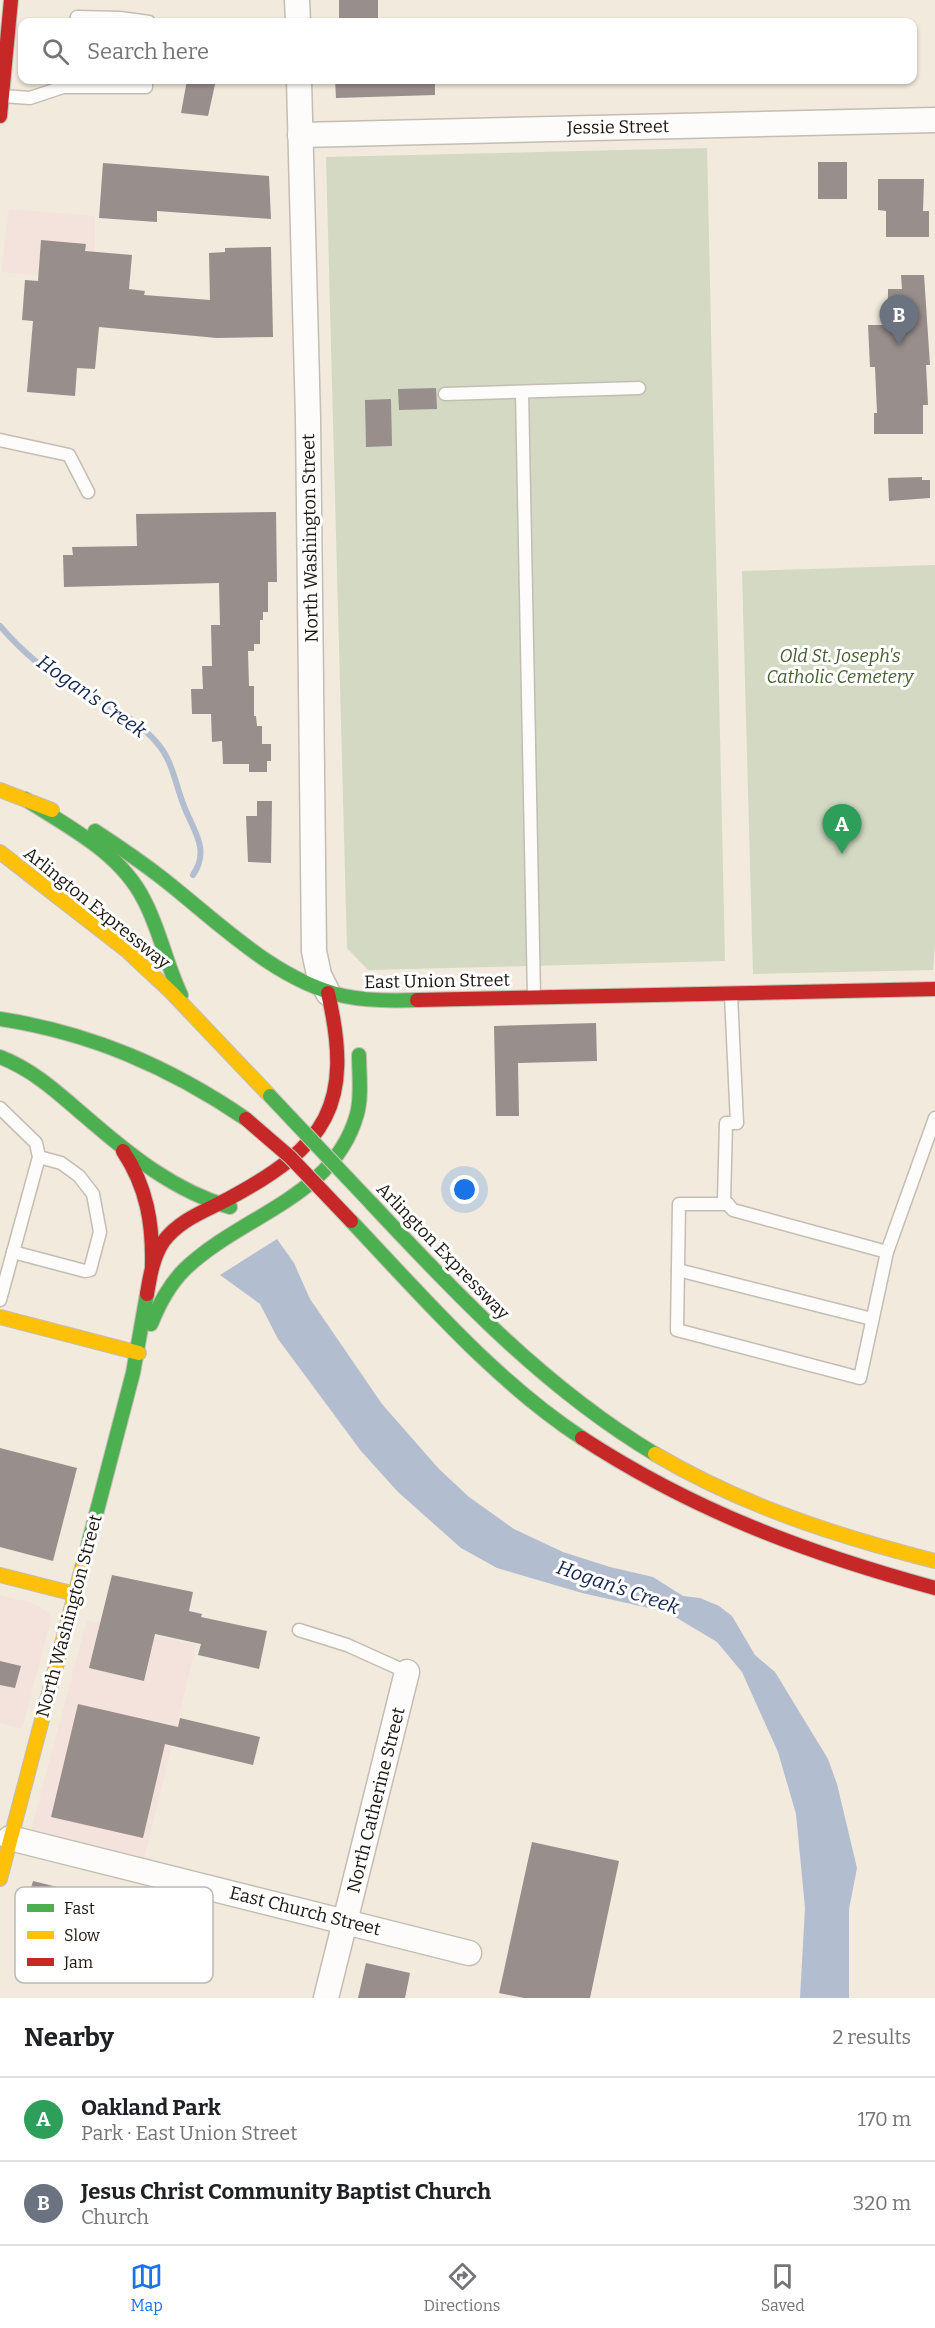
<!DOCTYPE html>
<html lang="en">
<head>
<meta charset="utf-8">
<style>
	body { margin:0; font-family:Bitter,serif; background:#f2f2f2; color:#202124 }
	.you { position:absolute; left:465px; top:1190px; width:21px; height:21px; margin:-15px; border:4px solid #fff; border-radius:50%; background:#1a73e8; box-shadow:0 0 0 9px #1a73e833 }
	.badge { display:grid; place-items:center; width:39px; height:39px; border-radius:50%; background:#1a73e8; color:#fff; font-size:20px; font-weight:700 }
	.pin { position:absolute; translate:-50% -50px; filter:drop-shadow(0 2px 3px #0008) }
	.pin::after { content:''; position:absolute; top:32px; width:21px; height:18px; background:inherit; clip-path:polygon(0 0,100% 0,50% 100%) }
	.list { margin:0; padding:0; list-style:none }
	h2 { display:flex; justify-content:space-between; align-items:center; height:78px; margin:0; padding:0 24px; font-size:26px }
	h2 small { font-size:20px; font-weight:400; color:#757577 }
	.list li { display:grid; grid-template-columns:39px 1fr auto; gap:18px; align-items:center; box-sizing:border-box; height:84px; padding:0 24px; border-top:2px solid #e0e0e0 }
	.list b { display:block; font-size:22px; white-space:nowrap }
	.list p { margin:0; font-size:20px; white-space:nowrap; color:#757577 }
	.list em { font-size:20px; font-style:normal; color:#757577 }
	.icon { flex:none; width:33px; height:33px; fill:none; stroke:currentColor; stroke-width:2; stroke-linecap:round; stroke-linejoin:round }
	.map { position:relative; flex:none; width:935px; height:1998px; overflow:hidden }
	.search { position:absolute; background:#fff; box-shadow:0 2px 4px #0004; left:18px; right:18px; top:18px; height:66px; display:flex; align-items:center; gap:15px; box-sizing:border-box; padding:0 21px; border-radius:12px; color:#757577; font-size:22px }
	.sheet { height:246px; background:#fff }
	nav { display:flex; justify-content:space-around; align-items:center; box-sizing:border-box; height:84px; border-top:2px solid #e0e0e0; background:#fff; font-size:16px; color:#757577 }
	nav a { display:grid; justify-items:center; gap:3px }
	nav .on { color:#1a73e8 }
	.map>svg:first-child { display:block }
	.commercial { fill:#f4e2dd }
	.green { fill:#d3d9c3 }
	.water { fill:#b3bdd0 }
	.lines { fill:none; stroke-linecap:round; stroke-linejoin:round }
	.stream { stroke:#b3bdd0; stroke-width:6 }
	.building { fill:#988e8b }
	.lane-casing { stroke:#c3bdb3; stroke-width:15 }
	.street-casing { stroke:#c3bdb3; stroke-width:27 }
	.fast-casing { stroke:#c3bdb3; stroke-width:16 }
	.slow-casing { stroke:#c3bdb3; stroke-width:16 }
	.jam-casing { stroke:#c3bdb3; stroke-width:16 }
	.lane { stroke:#fdfcfa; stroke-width:12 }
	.street { stroke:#fdfcfa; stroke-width:24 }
	.fast { stroke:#4caf50; stroke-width:14 }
	.slow { stroke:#ffc107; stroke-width:14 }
	.jam { stroke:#c62828; stroke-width:14 }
	.fast-bridge-casing { stroke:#cdc9c3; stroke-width:16; stroke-linecap:butt }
	.jam-bridge-casing { stroke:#cdc9c3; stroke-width:16; stroke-linecap:butt }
	.fast-bridge { stroke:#4caf50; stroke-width:14 }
	.jam-bridge { stroke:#c62828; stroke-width:14 }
	.labels { text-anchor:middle; stroke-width:6; stroke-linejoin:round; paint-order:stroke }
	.street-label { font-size:18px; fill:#1c170f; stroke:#fff }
	.park-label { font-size:18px; font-style:italic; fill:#445e2d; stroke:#fff }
	.water-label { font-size:20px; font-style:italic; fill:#142650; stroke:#fff }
	.key { fill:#fff; stroke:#bbb9b7; stroke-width:1.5 }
	.key-label { font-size:16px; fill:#1c170f }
</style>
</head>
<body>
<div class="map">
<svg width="935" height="1998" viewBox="0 0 935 1998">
	<rect width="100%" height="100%" fill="#f1eadd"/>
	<g class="commercial">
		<path d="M9,209L95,216V281L1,272Z"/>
		<path d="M0,1595L35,1604L49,1613L51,1619L22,1729L0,1723Z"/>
		<path d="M87,1620L196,1645L139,1880L25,1853Z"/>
	</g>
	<g class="green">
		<path d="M707,148L725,961L368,970L347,948L326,157Z"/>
		<path d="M935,565V943L933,970L753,974L742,571Z"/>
	</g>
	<path class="water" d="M277,1239L294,1263L310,1299L382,1404L439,1469L469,1497L514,1529L563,1552L610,1567L653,1577L683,1596L700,1598L719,1606L732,1616L755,1655L775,1672L828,1759L837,1784L857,1868L849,1909V1998H800L805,1908L796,1814L778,1752L742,1672L717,1642L667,1612L582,1593L497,1568L461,1548L398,1492L361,1451L278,1339L260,1304L220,1275Z"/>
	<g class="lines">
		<path class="stream" d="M0,626C19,648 45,671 70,685C102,703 134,715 158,744C174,763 176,789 186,811C196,834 209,851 193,875"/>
	</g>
	<g class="building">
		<rect x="339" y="0" width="39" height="22"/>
		<path d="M187,80H216L208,116L181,113Z"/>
		<path d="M335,80H435V95L336,98Z"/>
		<rect x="818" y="162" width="29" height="37"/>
		<path d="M103,163L269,176L271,219L157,211V222L99,218Z"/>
		<path d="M878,179H924L923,211H929V237H886V211L878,210Z"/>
		<path d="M41,240L86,244L85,251L132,255L129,289L145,291L144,295L210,300L209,253L225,252V248L271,247L273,337L217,338L99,327L95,369L77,368L75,396L27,392L33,321L22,320L25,280L38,281Z"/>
		<path d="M901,275H924L930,365H926L928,405H923V434H874V413H877L875,367H870L868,325H888V289H902Z"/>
		<path d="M436,388L437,409L399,410L398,389Z"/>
		<path d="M391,399L392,446L366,447L365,400Z"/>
		<path d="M922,477V480H930V498L889,501L888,478Z"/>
		<path d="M276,512L277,582H268V612H263V620H260V644H254V651H248L249,686H254V716H256L257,726H262V744H271V761H267V772H249V764H223L222,741L212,742L211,714H192L191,689H203L202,666H212L211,625H220L219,583L64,587L63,555H73L72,547L137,546L136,514Z"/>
		<path d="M257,801H272L271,863L248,862L246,816H257Z"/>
		<path d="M596,1023L597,1061L518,1063L519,1116H496L494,1026Z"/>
		<path d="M0,1448L77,1468L53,1561L0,1547Z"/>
		<path d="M112,1575L193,1592L189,1611L202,1614L201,1617L267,1631L259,1669L198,1655L201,1644L155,1634L144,1681L89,1668Z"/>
		<path d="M0,1661L21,1666L15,1688L0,1685Z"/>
		<path d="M78,1704L178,1727L180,1718L260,1737L253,1765L165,1744L143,1838L51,1817Z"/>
		<path d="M532,1842L619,1861L590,1998H524L499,1993Z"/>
		<path d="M33,1881L86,1894L79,1923L74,1922L67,1953L29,1943L37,1913L25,1910Z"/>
		<path d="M366,1963L410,1973L405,1998H358Z"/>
	</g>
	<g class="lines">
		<defs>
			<g id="lane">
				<path d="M76,22L77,17L120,18L149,22"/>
				<path d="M3,96L30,98L63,87H146V80"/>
				<path d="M522,392L534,997"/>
				<path d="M445,394L639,388"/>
				<path d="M0,440L69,455L88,492"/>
				<path d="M731,995L737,1123H726L724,1200L733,1210L887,1252"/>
				<path d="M0,1108L36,1143L39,1157L0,1300"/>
				<path d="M728,1204H679L677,1330L860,1378L887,1252L935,1118"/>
				<path d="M13,1252L85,1271L90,1270L100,1232L93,1194L79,1176L61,1163L39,1157"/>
				<path d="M678,1270L872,1319"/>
				<path d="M299,1630L347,1645L407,1672"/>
			</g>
			<g id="street">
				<path d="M297,0L298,22"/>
				<path d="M299,80L308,419L314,951L319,975L328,993"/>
				<path d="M300,135L935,120"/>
				<path d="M10,1838L469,1953"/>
				<path d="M326,1998L407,1672"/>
			</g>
			<g id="fast">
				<path d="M25,799C68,827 120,852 144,900C160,930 166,964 181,995"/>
				<path d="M95,831C118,846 140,861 162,878C217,921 274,980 344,996C368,1001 393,1001 417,1000"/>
				<path d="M0,1019C91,1033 170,1067 246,1119"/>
				<path d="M0,1057C34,1070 59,1094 86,1117C130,1155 174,1191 230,1207"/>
				<path d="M371,1203C458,1296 545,1388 655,1454"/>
				<path d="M351,1221C423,1297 494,1380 582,1438"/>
				<path d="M151,1324C159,1304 169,1285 184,1270C240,1215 334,1198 357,1114C362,1096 359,1074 359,1055"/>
				<path d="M82,1568L133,1373L147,1294"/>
			</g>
			<g id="slow">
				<path d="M0,790L52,810"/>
				<path d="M0,852L126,950L171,992L270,1096"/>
				<path d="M0,1317L139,1353"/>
				<path d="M655,1454C743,1506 837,1536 935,1561"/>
				<path d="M0,1575L75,1594"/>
				<path d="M0,1879L82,1568"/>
			</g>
			<g id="jam">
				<path d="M0,116L11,0"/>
				<path d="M417,1000L935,989"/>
				<path d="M123,1151C147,1187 153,1224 152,1266"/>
				<path d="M147,1294C150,1276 153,1257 163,1242C179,1220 205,1211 228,1199C327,1146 354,1105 328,993"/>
				<path d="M582,1438C694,1511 807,1553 935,1588"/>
			</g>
		</defs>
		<use href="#lane" class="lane-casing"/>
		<use href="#street" class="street-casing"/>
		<use href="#fast" class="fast-casing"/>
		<use href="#slow" class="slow-casing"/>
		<use href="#jam" class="jam-casing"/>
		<use href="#lane" class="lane"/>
		<use href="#street" class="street"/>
		<use href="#fast" class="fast"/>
		<use href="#slow" class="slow"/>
		<use href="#jam" class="jam"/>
		<defs>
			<path id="fast-bridge" d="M270,1096L371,1203"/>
			<path id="jam-bridge" d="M246,1119L290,1157L351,1221"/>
		</defs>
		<use href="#fast-bridge" class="fast-bridge-casing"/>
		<use href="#jam-bridge" class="jam-bridge-casing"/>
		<use href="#fast-bridge" class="fast-bridge"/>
		<use href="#jam-bridge" class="jam-bridge"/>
	</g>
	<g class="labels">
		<g class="street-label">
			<text transform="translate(618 127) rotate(-1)" y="6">Jessie Street</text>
			<text transform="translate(310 538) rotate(-91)" y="6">North Washington Street</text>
			<text transform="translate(97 908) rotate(39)" y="6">Arlington Expressway</text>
			<text transform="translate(437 981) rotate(-1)" y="6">East Union Street</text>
			<text transform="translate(443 1251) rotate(46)" y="6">Arlington Expressway</text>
			<text transform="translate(69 1616) rotate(-75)" y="6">North Washington Street</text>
			<text transform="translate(376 1800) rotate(-76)" y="6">North Catherine Street</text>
			<text transform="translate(305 1911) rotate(14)" y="6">East Church Street</text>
		</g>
		<g class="park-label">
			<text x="840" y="662">Old St. Joseph's<tspan x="840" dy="21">Catholic Cemetery</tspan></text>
		</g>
		<g class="water-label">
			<text transform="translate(92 696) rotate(35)" y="7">Hogan's Creek</text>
			<text transform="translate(618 1587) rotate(19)" y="7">Hogan's Creek</text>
		</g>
	</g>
	<rect x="15" y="1887" width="198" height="96" rx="9" class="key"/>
	<rect x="27" y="1904" width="27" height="8" fill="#4caf50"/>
	<rect x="27" y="1931" width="27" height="8" fill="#ffc107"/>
	<rect x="27" y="1958" width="27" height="8" fill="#c62828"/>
	<g class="key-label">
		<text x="64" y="1914">Fast</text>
		<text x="64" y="1941">Slow</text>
		<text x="64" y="1968">Jam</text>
	</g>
</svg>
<div class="you"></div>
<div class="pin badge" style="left:842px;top:854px;background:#2e9e5b">A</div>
<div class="pin badge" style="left:899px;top:345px;background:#6b7280">B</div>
<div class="search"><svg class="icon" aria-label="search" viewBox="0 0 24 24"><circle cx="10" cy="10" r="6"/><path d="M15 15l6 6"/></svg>Search here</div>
</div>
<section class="sheet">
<h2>Nearby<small>2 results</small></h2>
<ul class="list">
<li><span class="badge" style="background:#2e9e5b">A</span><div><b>Oakland Park</b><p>Park · East Union Street</p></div><em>170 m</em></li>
<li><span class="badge" style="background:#6b7280">B</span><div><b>Jesus Christ Community Baptist Church</b><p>Church</p></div><em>320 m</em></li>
</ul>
</section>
<nav>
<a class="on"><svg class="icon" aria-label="map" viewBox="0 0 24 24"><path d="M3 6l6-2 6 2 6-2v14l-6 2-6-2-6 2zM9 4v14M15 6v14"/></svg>Map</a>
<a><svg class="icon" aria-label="directions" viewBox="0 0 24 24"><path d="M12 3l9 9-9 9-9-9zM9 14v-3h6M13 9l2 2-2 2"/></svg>Directions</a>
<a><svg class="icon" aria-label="saved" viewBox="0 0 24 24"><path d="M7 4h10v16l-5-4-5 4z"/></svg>Saved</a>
</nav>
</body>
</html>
